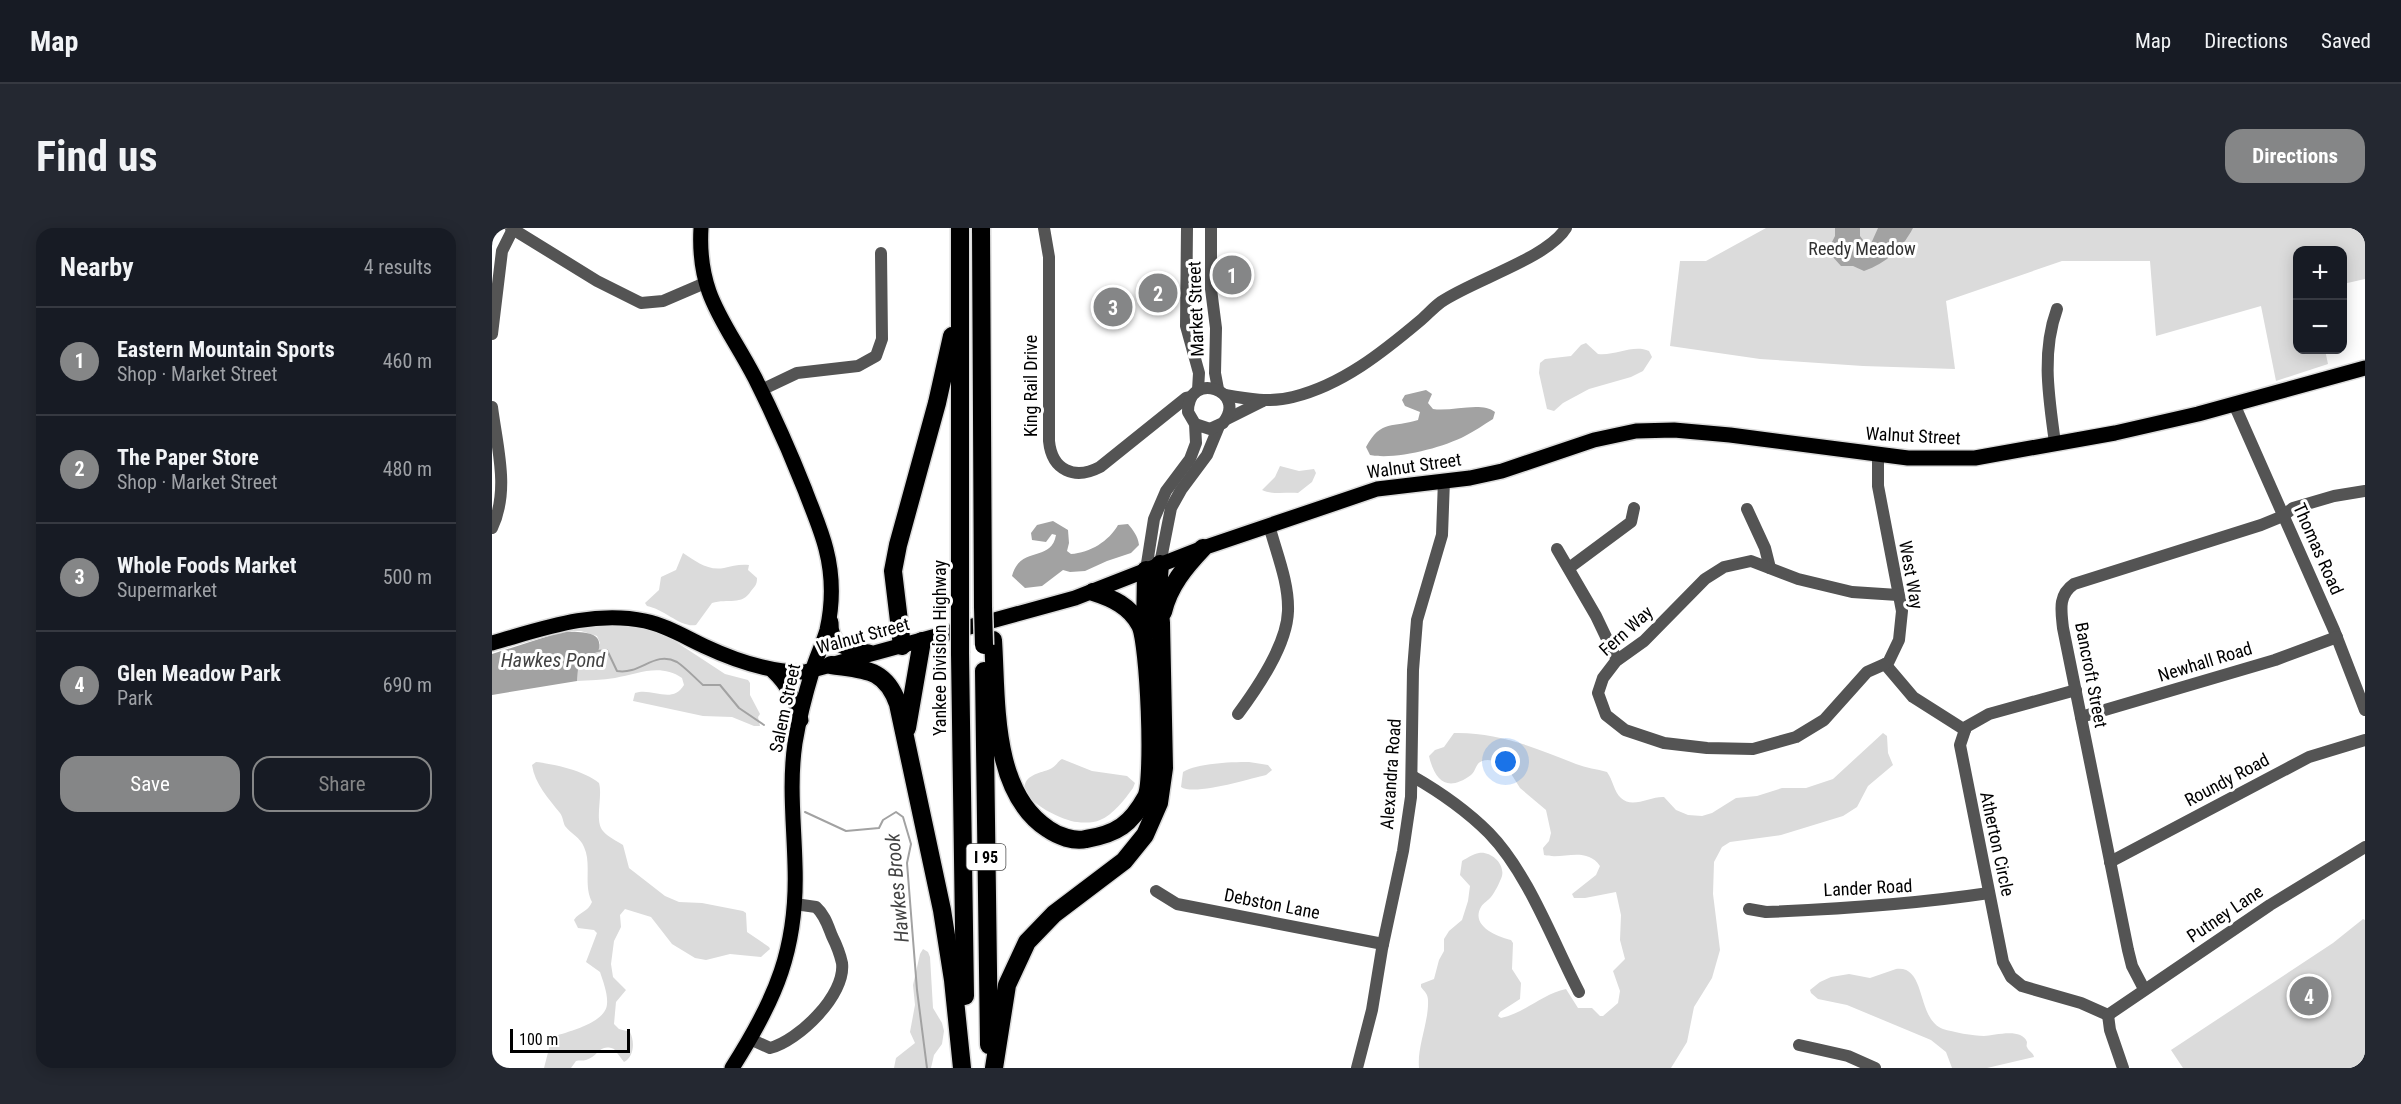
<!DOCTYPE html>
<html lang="en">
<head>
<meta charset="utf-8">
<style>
	body { margin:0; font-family:"Roboto Condensed",sans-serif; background:#242831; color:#f1f3f6 }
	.controls { position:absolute; right:18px; top:18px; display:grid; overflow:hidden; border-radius:12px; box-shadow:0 3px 15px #0003 }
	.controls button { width:54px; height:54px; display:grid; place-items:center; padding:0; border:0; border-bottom:2px solid #363941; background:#171b24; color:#f1f3f6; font:30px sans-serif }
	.scale { position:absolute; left:18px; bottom:15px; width:120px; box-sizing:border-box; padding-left:6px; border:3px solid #000; border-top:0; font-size:16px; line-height:21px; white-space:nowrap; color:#000; -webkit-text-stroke:4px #fff; paint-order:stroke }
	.you { position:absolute; left:1014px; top:534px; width:21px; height:21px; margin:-15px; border:4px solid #fff; border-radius:50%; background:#1a73e8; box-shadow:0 0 0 9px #1a73e833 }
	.badge { display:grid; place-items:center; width:39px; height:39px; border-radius:50%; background:#858687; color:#fff; font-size:20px; font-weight:700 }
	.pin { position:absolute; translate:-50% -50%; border:3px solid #fff; box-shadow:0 2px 6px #0006 }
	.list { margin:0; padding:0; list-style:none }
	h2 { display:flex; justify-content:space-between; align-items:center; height:78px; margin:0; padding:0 24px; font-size:26px }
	h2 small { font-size:20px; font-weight:400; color:#9ea1a6 }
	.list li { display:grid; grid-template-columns:39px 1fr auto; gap:18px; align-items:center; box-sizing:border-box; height:108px; padding:0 24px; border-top:2px solid #363941 }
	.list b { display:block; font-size:22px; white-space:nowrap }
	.list p { margin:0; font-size:20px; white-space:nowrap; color:#9ea1a6 }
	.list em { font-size:20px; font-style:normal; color:#9ea1a6 }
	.actions { display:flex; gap:12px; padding:18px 24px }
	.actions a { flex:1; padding:14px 0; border:2px solid #858687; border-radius:18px; text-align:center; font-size:21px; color:#858687 }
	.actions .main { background:#858687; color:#fff }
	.map { position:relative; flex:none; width:1873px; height:840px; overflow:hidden; border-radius:18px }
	header { display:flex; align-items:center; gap:36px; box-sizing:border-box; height:84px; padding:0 30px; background:#171b24; border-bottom:2px solid #363941 }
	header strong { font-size:28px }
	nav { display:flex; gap:33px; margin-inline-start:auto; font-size:21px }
	.intro { display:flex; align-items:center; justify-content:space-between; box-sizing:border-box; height:144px; padding:0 36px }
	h1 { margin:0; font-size:42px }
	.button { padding:15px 27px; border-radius:18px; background:#858687; color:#fff; font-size:21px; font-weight:700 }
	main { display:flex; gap:36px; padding:0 36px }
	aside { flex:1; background:#171b24; border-radius:18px; box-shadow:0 3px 15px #0003 }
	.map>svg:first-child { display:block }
	.green { fill:#dbdbdb }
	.water { fill:#a2a2a2 }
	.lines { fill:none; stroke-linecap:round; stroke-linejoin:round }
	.stream { stroke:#a2a2a2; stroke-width:2 }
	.major-casing { stroke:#dbdbdb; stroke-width:18 }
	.highway-casing { stroke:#dbdbdb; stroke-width:21 }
	.minor { stroke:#545454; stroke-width:12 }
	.major { stroke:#000; stroke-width:15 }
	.highway { stroke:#000; stroke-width:18 }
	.highway-bridge-casing { stroke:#dbdbdb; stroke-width:21; stroke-linecap:butt }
	.highway-bridge { stroke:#000; stroke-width:18 }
	.labels { text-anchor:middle; stroke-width:6; stroke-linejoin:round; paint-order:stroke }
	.shield { fill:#fff; stroke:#4c4c4c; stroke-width:1.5 }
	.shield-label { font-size:16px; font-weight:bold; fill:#000 }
	.park-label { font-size:18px; fill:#323232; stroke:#fff }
	.street-label { font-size:18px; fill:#000; stroke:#fff }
	.water-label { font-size:20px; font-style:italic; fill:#434343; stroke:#fff }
</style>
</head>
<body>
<header>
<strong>Map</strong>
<nav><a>Map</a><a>Directions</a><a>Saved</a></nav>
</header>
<div class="intro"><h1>Find us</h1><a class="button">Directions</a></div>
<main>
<aside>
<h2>Nearby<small>4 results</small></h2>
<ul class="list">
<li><span class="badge">1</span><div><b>Eastern Mountain Sports</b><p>Shop · Market Street</p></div><em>460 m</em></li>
<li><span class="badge">2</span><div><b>The Paper Store</b><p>Shop · Market Street</p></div><em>480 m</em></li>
<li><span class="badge">3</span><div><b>Whole Foods Market</b><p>Supermarket</p></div><em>500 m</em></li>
<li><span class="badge">4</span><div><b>Glen Meadow Park</b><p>Park</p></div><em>690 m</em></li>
</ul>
<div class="actions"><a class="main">Save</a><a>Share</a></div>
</aside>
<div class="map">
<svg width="1873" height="840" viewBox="0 0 1873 840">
	<rect width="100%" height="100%" fill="#fff"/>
	<g class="green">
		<path d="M1274,0H1873V51L1851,56L1850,22H1806V122H1833L1836,136L1784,153L1769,78L1664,108L1658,33H1570L1454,73L1463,141L1371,138L1268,131L1178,118L1188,33H1214Z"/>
		<path d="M1094,115L1106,126C1124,128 1141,116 1157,123L1160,129L1151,143L1139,149L1097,161L1071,175L1062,183L1055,181L1047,145L1048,135L1053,131L1079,128L1089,117Z"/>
		<path d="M788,238L807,243L822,241L824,245L820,254L806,265C794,264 780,267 770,262L783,249Z"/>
		<path d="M191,325C204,333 215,343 232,340C241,338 247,336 257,337L256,342L265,350C265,357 263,358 259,363C250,378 236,370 220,375L204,397C189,400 172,381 155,378L153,375L167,362L169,349L184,342Z"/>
		<path d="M130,391L175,408L233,446L256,452L258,455V467L268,486L266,489L268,498H262L240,489L211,488L141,473L143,465C160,459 180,477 192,457L190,450C168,435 146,446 123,450C110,452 98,452 85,453L87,430L106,424L108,415L105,408L89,403H72Z"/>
		<path d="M962,505C1007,504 1043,520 1084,536C1094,540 1105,541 1115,544C1121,552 1122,564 1129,570C1140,581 1159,568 1172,569L1184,582L1196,587L1210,588L1220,585L1244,570L1265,568L1290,560H1314L1341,551L1391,505L1395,508L1396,525L1401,537L1376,558L1365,579L1351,588L1289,607L1238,614L1230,619L1222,634L1221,666L1228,722L1220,750L1202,779L1195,814L1179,840H927C925,818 937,794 936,772C936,766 932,763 929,759V756L942,751L947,732L952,723V711L957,703L970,692L976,673L978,658L968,647L970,633C975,630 981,626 987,625C998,623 1013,635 1010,648C1008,654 1003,664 999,669C996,673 992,674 989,679C978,698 1006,709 1019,712L1021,715L1020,741L1029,755L1028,771L1008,784L1006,788L1009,790C1033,785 1050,766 1074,761L1086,780H1100L1108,788H1111L1126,775L1128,763L1121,743L1133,731L1128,712L1129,687L1124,664L1093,670H1082L1080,666L1104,647L1108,638C1094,618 1071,632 1052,627L1051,620L1057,613L1059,605L1054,582L1028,560L1013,536C1006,534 997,530 990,533C983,536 984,543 979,547C956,564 943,554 937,528L943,522L952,519Z"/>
		<path d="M570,531L600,543L635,548L643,555L641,560C633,571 621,587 608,592C602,595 592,595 585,594C572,593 528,573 533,556C537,545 551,545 560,540C565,537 566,533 570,531Z"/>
		<path d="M44,534C62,536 93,543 107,555C111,569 102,592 111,603C116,609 125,613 131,617L137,640L173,668L187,674L210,675L251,683L254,685L255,704L277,719L278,721L269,729L238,726L214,732L203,730L180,716L159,689L133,681L128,687L129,699L122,713L119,736L121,749L134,762L124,774L122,796L127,801L138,804C143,814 142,829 132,834L122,821C107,815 107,828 94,832C91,833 87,832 84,833L79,840H52L60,809C75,804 114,795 115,776C116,766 111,753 108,744L94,734L105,705L102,702L86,700L82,692C87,684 96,684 100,674C91,657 100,636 92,619C88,609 79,606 73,598C71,594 71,589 68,585C56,570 43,556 40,537Z"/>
		<path d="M757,534L776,537L780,542L774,547C757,551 702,568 689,559L691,544C705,535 740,534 757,534Z"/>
		<path d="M1871,691L1873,692V840H1691L1679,822L1841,715Z"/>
		<path d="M431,721L436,724L438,729L441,780L450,795L452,803L450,816L442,827L439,840H402L404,830L423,815L418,804L423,777L421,757L428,726Z"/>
		<path d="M1404,741C1435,737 1424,791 1451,801C1461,804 1481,808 1492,808C1502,808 1529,799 1535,814C1535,816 1534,818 1535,819C1537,824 1541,824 1542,829L1495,840H1460L1454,824L1439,812L1355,777L1326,771L1319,765L1318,762L1328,754L1339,749L1357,746L1378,750Z"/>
	</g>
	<g class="water">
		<path d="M1343,0H1368V8L1377,20L1386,0H1421C1410,21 1394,35 1372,43L1361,38H1349L1340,28L1339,16L1343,8Z"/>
		<path d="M934,162L940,166L936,175L941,181C960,184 989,173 1003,184L1001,191C991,197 983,203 973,208C950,220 903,232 878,227L874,219C889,191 901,200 926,192L928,184L913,178L910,172L913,167Z"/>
		<path d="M561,293L576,302L577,315L575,323L579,326C598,325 617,313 626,297L636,296C641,302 646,308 647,317L639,325L615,333L593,343L578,344L571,342L550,358L533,360L520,348C528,317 559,335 564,307L560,306L554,314L540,312L539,305L545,297Z"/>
		<path d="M72,403C86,405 114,401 106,424L87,430L85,453L0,467V426Z"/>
	</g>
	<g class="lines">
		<g class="stream">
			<path d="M105,423L115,422L125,443C149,447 162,422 185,434C194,440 203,450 211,457H228L247,480L272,497"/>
			<path d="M313,584L354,603L387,600L391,592L404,584L411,589L419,616L415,635L425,762L435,840"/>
		</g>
		<defs>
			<g id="major">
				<path d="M209,0C205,68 234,94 263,150C281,186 298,224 313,262C320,281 329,301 334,321C341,348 341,375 335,402C331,416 324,430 320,444C313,467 307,491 303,515C297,556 302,596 303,637C306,720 284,771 240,840"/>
				<path d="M339,394C338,418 356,423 377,424"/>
				<path d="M0,415C50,401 100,382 153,393C173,397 193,409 212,418C244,433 278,445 313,444L583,370L711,320L885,261L978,250L1010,243L1102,212L1144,203L1182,202L1238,207L1416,230H1483L1623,205L1706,186L1873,140"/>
				<path d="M281,443C296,457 302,471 309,492"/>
			</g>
			<g id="highway">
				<path d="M489,0L491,379"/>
				<path d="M468,384V0"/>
				<path d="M671,384C677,358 693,339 711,320"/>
				<path d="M653,406L654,342"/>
				<path d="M501,412C505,472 499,564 556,601C566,608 582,614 594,611C625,606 639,596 654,569C663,552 657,414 648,397C638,378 620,370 601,364"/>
				<path d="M410,418L401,343L406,317L445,175L460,108"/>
				<path d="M468,425L473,768"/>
				<path d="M339,437C373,442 393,440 406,476L450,682L461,752L470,840"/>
				<path d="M492,443L497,817"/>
				<path d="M415,500L430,413"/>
				<path d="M502,840L515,757L535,714L562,686L632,633L653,607L667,575L672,540L669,395L666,362L668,336"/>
			</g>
		</defs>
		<use href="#major" class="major-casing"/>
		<use href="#highway" class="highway-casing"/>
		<g class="minor">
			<path d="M19,0L105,53L149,75L171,73L213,55"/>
			<path d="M552,0L557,29V213C560,243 583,252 608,239L694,170L699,169"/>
			<path d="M695,0L694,98L707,145L706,162"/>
			<path d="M719,0V61L724,100L723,145L726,161"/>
			<path d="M0,106L10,23L21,1"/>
			<path d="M269,162L305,145L366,138L384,128L390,111L389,25"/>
			<path d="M733,167C755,171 779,175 801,169C850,157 891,124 929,92C936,86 942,79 949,74C981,52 1056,30 1074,0"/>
			<path d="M1742,176L1842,402L1873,482"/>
			<path d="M0,179C5,219 18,262 0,300"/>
			<path d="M735,191L771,173"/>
			<path d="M1563,215C1557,170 1549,125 1565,81"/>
			<path d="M1386,227V258L1410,383L1407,412L1396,435L1393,436L1421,469L1473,502"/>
			<path d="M1255,281L1273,320L1278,340"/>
			<path d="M1065,321L1104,388L1125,432"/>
			<path d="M668,336L679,280L689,262L715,227L727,198"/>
			<path d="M1077,340L1139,294L1142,280"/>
			<path d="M654,342L662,291L674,263L698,231L704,215L703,196L696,184C696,141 757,163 731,195L718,201L703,196"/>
			<path d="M1393,436L1375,444L1332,492L1304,509L1261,521L1215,520L1172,515L1133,502L1114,487L1106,465L1111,450L1124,433L1152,413L1213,351L1232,339L1259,333L1306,351L1360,364L1406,367"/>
			<path d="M1584,462L1497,486L1474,499L1468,517L1511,734L1519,749L1530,758L1589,775L1616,787"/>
			<path d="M746,486C766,459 795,417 796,383C797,354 784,324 777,297"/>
			<path d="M1589,489L1783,432L1845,409"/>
			<path d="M920,548C948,564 974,582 997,605C1036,645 1061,714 1087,764"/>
			<path d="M1618,634L1817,529L1873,512"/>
			<path d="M664,663L685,676L891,716"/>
			<path d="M1257,681L1274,684C1349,681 1423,676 1497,665"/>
			<path d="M1652,761L1640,738L1636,722L1571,400C1569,382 1566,367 1582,356L1769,297L1791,288L1801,280L1842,268L1873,263"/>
			<path d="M1616,787L1778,677L1873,619"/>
			<path d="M1616,787L1618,802L1631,840"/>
			<path d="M258,811L278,820C306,813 354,767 350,735C348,726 344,716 340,708C336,698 333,687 324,679L303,676"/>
			<path d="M1307,817L1356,828L1383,840"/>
			<path d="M865,840L880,782L890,721L911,623L919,569L921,442L925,392L950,307L952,252"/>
		</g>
		<use href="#major" class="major"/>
		<use href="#highway" class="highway"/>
		<defs>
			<g id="highway-bridge">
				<path d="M491,379L492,417"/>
				<path d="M468,384V425"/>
			</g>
		</defs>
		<use href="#highway-bridge" class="highway-bridge-casing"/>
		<use href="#highway-bridge" class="highway-bridge"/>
	</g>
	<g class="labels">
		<rect class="shield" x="474.5" y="616" width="39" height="26" rx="4.5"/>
		<g class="shield-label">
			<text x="494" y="635">I 95</text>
		</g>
		<g class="park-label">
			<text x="1370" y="27">Reedy Meadow</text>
		</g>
		<g class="street-label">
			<text transform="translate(704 81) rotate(-92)" y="6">Market Street</text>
			<text transform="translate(539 158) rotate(-90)" y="6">King Rail Drive</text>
			<text transform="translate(1421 208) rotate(3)" y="6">Walnut Street</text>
			<text transform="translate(922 238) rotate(-8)" y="6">Walnut Street</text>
			<text transform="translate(1826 321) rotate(66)" y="6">Thomas Road</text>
			<text transform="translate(1419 347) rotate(80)" y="6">West Way</text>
			<text transform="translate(1134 403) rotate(-42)" y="6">Fern Way</text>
			<text transform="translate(371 408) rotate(-15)" y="6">Walnut Street</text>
			<text transform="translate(448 420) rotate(-90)" y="6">Yankee Division Highway</text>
			<text transform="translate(1713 434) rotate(-17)" y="6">Newhall Road</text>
			<text transform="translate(1599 447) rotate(79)" y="6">Bancroft Street</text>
			<text transform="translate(293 480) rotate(-78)" y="6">Salem Street</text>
			<text transform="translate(899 546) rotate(-86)" y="6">Alexandra Road</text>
			<text transform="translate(1735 552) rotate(-28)" y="6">Roundy Road</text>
			<text transform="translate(1505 616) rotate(78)" y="6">Atherton Circle</text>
			<text transform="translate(1376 660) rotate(-3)" y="6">Lander Road</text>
			<text transform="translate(780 676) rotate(11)" y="6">Debston Lane</text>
			<text transform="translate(1733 686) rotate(-34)" y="6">Putney Lane</text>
		</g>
		<g class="water-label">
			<text x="61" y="439">Hawkes Pond</text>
			<text transform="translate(405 660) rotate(-95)" y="7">Hawkes Brook</text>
		</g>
	</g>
</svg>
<div class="controls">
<button>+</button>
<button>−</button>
</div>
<div class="scale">100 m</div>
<div class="you"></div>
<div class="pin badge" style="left:740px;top:47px">1</div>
<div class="pin badge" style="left:666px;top:65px">2</div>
<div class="pin badge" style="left:621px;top:79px">3</div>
<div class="pin badge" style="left:1817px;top:768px">4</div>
</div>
</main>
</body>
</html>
